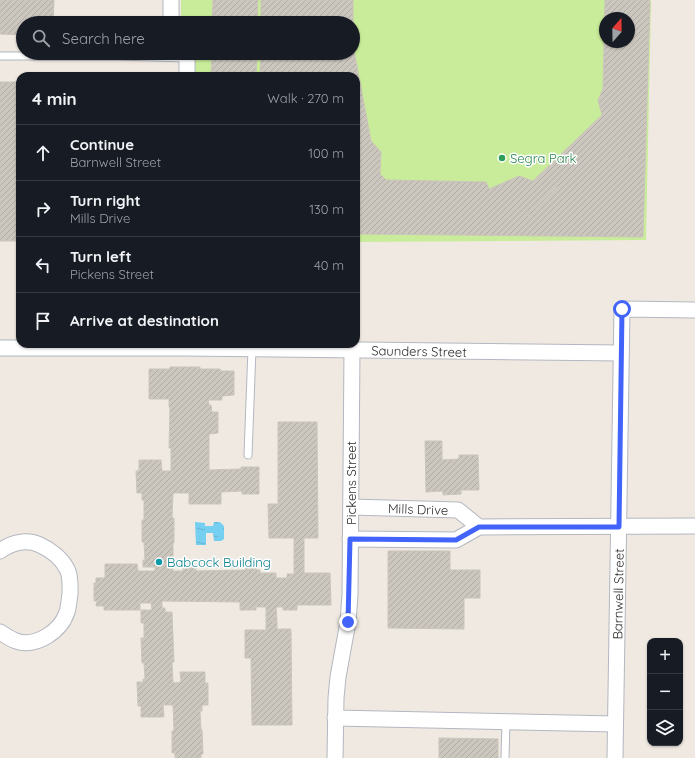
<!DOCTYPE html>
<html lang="en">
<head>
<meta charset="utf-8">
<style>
	body { margin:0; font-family:Quicksand,sans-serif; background:#242831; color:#f1f3f6 }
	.controls { position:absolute; right:12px; bottom:12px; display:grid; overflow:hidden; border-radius:8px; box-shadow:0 1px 3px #0004 }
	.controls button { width:36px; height:36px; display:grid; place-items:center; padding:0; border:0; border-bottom:1px solid #363941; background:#171b24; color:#f1f3f6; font:20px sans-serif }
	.compass { position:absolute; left:599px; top:12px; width:36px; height:36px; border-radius:50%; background:#171b24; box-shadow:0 1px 3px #0004; rotate:20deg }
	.stop { position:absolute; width:12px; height:12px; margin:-9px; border:3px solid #4264fb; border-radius:50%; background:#fff }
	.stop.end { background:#4264fb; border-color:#fff; box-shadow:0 1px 4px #0008 }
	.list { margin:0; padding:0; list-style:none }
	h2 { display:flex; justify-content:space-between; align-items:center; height:52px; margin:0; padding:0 16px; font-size:17px }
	h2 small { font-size:13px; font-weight:400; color:#9ea1a6 }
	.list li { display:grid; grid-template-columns:26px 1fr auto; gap:12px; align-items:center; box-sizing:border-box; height:56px; padding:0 16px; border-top:1px solid #363941 }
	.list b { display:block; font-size:15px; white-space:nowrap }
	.list p { margin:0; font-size:13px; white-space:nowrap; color:#9ea1a6 }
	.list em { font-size:13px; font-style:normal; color:#9ea1a6 }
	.icon { flex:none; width:22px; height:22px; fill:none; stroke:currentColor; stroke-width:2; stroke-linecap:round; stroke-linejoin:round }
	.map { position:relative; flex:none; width:695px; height:758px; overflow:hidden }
	.search { position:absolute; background:#171b24; box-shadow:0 1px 3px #0004; left:16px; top:16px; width:344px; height:44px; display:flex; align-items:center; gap:10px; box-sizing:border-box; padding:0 14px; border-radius:22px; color:#9ea1a6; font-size:15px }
	.panel { position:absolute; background:#171b24; box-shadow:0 1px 3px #0004; left:16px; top:72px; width:344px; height:276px; border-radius:12px }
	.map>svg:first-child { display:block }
	.pitch { fill:#c9ec9a; fill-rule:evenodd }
	.water { fill:url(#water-ripples) }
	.building { fill:url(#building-hatch); stroke:#cbc5ba; fill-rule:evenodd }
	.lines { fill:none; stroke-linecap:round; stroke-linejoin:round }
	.service-casing { stroke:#b4b7c1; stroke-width:9 }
	.minor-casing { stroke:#b4b7c1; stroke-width:17 }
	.service { stroke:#fff; stroke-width:7 }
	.minor { stroke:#fff; stroke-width:15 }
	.route { stroke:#4264fb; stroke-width:5 }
	.leisure-dot { fill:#2e9e5b; stroke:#fff; stroke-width:1.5 }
	.culture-dot { fill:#0f9aa8; stroke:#fff; stroke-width:1.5 }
	.labels { text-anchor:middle; stroke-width:3; stroke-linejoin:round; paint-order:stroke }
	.leisure-label { font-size:13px; fill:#27864d; stroke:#fff; text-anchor:start }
	.street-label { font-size:13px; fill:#2e2e2e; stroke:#fff }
	.culture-label { font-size:13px; fill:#0d838f; stroke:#fff; text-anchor:start }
</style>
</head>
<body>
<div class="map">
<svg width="695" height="758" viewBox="0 0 695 758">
	<defs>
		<pattern id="water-ripples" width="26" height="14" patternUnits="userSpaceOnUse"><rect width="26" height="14" fill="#75cff0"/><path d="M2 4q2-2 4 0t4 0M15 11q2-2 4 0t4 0" fill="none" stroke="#66b2ce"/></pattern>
		<pattern id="building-hatch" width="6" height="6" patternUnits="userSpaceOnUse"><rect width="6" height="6" fill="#cbc7bf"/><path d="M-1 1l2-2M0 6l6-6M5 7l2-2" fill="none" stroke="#afaba4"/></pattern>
	</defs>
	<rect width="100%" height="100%" fill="#efe9e1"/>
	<path class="pitch" d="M181,0H651L646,240L356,242V76H193L194,53H353V23H181ZM605,18H629V42H605Z"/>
	<path class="water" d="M195,522L205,523V526H213L214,522H220L224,526V539L221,541H214L213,533H206V545H196Z"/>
	<g class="building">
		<path d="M0,0H54L53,23H23V35L0,34Z"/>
		<path d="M213,0H258L257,23H212Z"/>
		<rect x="261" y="0" width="92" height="23"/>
		<path d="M605,0H649L650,2L643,237L356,234V76H260L261,53H353V45L371,141L381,152L380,174L386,180L486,182L489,189L519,176L533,181L602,115L598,100L603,89ZM605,18H629V42H605Z"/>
		<path d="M212,53H257L256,76H211Z"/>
		<path d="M0,82H18L16,210H20V241H0Z"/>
		<path d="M18,82L20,83V210H16Z"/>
		<path d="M618,148L628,158L614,171L605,161Z"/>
		<path d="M546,175L557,187L529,216L518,204L532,191L531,190Z"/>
		<path d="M583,183L592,192L576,208L566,198Z"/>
		<path d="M170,367H200V369H220L221,371H234V395L222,396V400H208L209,405H211L212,412H218V433L209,434V470L241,469V467H259V494H242V491L221,492V504H189V493H173L172,518H174V543H173V558H174V564H173V571H183V568H196V571L246,570V568H256L257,570H260V573H276V578H287V574H294V559H304V573H330L331,605H297V610H283V607H276L277,621L266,622V607H256V610H240V602L162,601V608H165V612H172L174,662H172L173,683L181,682L180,672H205V683H208V705H202V711H200L201,730H202L203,754H201V758H175V753H172V731H174L173,705H163L164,717H141V706H138L137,682H143V679H145L144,663H142L141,638H144V623H141V610H152L151,603H140V610H104V606H96L97,601H94V583H96V578H105V564H137L138,571H155V567H143V560H145L144,542H142V520H144V500H142V493H137L136,471H139V460H161L162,471H171V448H169L170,407H169V399H149V369H170Z"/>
		<path d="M278,422H317L318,538H304V559H294V538H269L268,504H278Z"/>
		<path d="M425,441H442V460L459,459V455H478L479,490H461V494L443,495V491L426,492Z"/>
		<path d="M388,551H450V570H480V598H464V629L388,628Z"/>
		<path d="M277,621V629H291L292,725H252L251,658H245V630H266V622Z"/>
		<path d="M439,738L498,739V758H439Z"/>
	</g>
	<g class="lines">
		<defs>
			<g id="service">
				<path d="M0,56H118L187,58"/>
				<path d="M248,455L252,349"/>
				<path d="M505,758L506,721"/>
			</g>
			<g id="minor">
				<path d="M171,0V15L173,23"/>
				<path d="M187,53V76"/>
				<path d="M0,348H183L621,353"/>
				<path d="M351,507L458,510L479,527"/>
				<path d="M350,539L456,540L479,527L695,526"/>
				<path d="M0,551C12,542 27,539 40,545C51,550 62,559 67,569C71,576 70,586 70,594C69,599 69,606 67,612C61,631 36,648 16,641C10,639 5,635 0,632"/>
				<path d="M335,718L615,724"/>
				<path d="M335,758L336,698L338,677L348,622L350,595L352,350"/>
				<path d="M615,758L622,309L695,310"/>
			</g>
		</defs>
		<use href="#service" class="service-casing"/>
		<use href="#minor" class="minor-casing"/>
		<use href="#service" class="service"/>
		<use href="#minor" class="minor"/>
	</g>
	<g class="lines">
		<path class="route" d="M348,622L350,539L456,540L479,527H619L622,309"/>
	</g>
	<circle class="leisure-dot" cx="502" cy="158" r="4"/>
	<circle class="culture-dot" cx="159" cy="562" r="4"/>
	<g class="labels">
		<g class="leisure-label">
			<text x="510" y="163">Segra Park</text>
		</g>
		<g class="street-label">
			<text transform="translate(419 351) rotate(1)" y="5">Saunders Street</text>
			<text transform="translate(351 483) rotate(-90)" y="5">Pickens Street</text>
			<text transform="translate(418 509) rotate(2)" y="5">Mills Drive</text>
			<text transform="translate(618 594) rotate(-89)" y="5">Barnwell Street</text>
		</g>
		<g class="culture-label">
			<text x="167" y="567">Babcock Building</text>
		</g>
	</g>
</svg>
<div class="controls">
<button>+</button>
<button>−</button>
<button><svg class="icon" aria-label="layers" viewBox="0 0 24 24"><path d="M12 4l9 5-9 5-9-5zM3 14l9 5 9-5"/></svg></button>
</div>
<svg class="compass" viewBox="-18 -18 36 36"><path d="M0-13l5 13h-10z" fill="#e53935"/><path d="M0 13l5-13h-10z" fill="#9ea1a6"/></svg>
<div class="stop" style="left:622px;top:309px"></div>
<div class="stop end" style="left:348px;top:622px"></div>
<div class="search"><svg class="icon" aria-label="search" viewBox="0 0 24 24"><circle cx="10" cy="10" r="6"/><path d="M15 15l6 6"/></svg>Search here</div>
<section class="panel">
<h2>4 min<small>Walk · 270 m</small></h2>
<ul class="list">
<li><svg class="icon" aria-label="ahead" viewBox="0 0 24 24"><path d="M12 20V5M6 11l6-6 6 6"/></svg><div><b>Continue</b><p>Barnwell Street</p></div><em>100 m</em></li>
<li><svg class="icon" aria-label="right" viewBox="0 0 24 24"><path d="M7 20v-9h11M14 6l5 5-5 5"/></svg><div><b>Turn right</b><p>Mills Drive</p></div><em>130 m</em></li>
<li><svg class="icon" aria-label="left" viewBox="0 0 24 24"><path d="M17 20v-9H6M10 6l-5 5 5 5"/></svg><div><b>Turn left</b><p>Pickens Street</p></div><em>40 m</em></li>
<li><svg class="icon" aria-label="arrive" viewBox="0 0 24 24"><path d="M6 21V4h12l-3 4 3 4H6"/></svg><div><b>Arrive at destination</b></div></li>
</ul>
</section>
</div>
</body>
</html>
